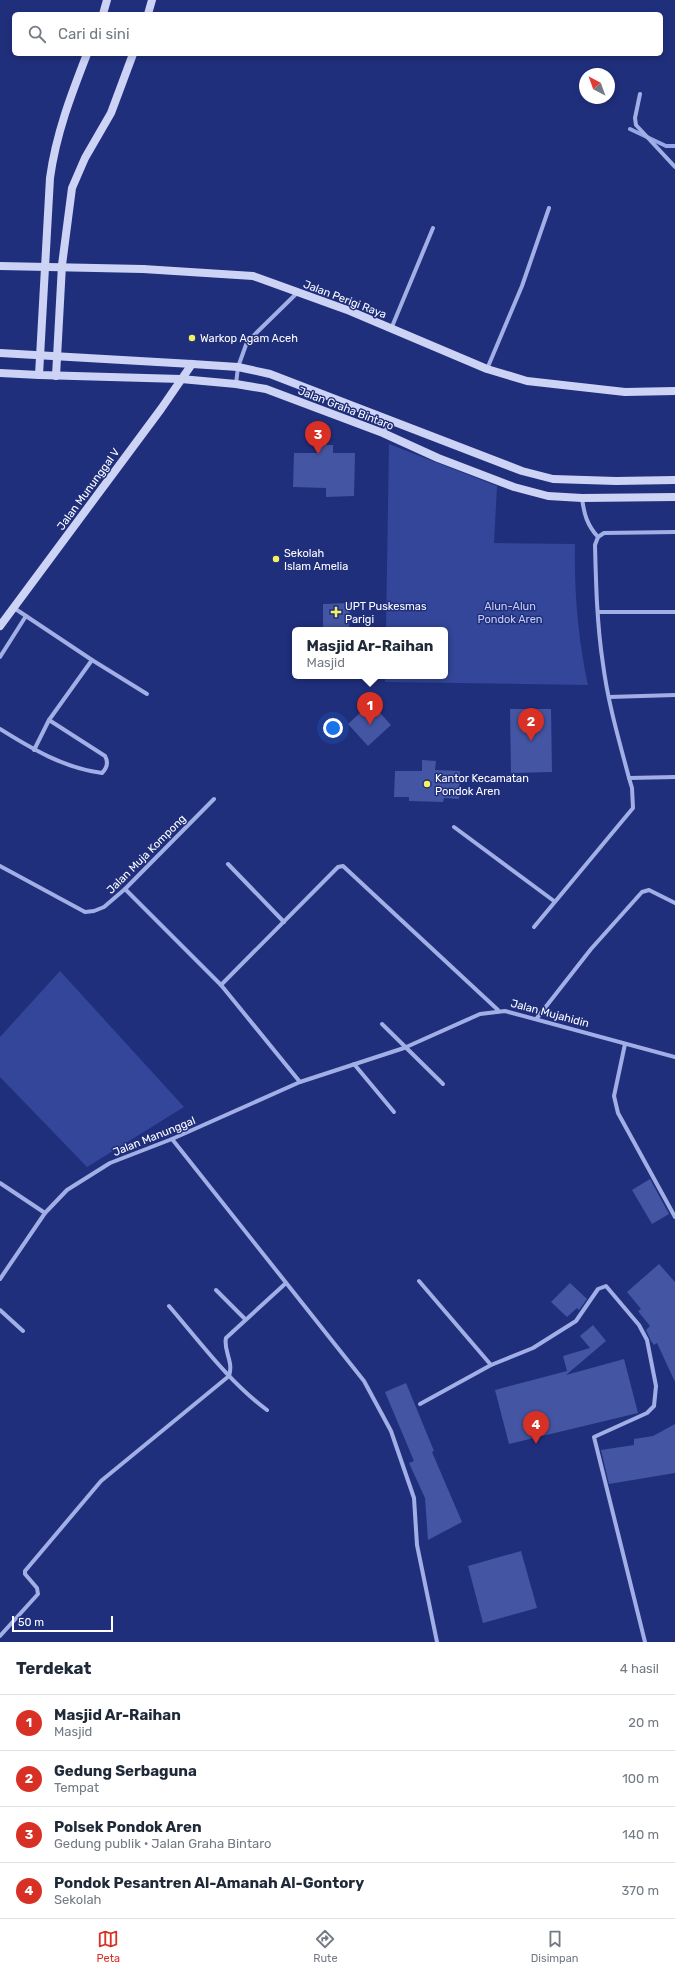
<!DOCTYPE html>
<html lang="id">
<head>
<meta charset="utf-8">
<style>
	body { margin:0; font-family:Rubik,sans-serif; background:#f2f2f3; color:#1f2937 }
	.compass { position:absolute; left:579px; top:68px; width:36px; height:36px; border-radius:50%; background:#fff; box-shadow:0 2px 6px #0003; rotate:319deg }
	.scale { position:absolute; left:12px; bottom:10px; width:101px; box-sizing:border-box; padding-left:4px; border:2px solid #fff; border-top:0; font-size:11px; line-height:14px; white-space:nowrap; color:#fff; -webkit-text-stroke:3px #202f7c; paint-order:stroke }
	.you { position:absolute; left:333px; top:728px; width:14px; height:14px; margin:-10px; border:3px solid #fff; border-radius:50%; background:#1a73e8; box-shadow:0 0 0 6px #1a73e833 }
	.badge { display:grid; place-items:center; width:26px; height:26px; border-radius:50%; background:#d93025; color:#fff; font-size:13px; font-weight:700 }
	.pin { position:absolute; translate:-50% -33px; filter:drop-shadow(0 1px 2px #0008) }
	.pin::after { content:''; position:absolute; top:21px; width:14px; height:12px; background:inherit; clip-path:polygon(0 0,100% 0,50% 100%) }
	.popup { position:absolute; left:292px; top:627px; width:156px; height:52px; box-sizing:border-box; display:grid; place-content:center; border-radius:6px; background:#fff; filter:drop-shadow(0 1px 3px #0005); font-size:13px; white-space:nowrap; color:#747a83 }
	.popup b { font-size:15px; color:#1f2937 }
	.popup::after { content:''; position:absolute; left:50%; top:100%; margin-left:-8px; border:8px solid transparent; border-top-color:#fff }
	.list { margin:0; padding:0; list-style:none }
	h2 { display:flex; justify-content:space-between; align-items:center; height:52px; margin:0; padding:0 16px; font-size:17px }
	h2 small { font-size:13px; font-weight:400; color:#747a83 }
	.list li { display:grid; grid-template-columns:26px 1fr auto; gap:12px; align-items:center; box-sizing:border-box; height:56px; padding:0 16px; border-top:1px solid #e0e1e3 }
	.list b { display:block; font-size:15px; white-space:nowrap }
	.list p { margin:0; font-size:13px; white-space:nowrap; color:#747a83 }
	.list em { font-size:13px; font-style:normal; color:#747a83 }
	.icon { flex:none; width:22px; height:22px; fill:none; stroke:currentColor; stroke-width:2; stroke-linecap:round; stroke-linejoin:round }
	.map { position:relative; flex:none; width:675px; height:1642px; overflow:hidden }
	.search { position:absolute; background:#fff; box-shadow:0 2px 6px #0003; left:12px; right:12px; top:12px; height:44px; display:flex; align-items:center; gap:10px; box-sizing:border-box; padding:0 14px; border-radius:6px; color:#747a83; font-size:15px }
	.sheet { height:276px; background:#fff }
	nav { display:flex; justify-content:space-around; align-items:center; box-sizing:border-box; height:56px; border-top:1px solid #e0e1e3; background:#fff; font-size:11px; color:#747a83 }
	nav a { display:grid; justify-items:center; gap:2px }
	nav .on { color:#d93025 }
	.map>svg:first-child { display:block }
	.green { fill:#33469a }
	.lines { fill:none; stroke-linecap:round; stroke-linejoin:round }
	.stream { stroke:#96a6e8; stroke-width:4 }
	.building { fill:#4455a3 }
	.street { stroke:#a2afe6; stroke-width:4 }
	.secondary { stroke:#ccd3f5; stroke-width:8 }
	.secondary-bridge { stroke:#ccd3f5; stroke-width:8 }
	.poi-dot { fill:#f4f163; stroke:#202f7c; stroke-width:1.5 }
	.labels { text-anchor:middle; stroke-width:3; stroke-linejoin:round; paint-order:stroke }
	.street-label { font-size:11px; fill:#fff; stroke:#202f7c }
	.poi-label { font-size:11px; fill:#fff; stroke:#202f7c; text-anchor:start }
	.park-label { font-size:11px; fill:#c6cef5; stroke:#202f7c }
</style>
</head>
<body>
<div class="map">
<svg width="675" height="1642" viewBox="0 0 675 1642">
	<rect width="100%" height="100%" fill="#202f7c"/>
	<g class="green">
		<path d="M389,444L497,486L494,543L575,544C574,592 578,638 588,685L385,682V676H445V630H386Z"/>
		<path d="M60,971L184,1107L87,1167L0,1077V1037Z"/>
	</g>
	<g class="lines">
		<path class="stream" d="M630,129L666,146H675"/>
	</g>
	<g class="building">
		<path d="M319,445H333V453H355L354,496L326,497V488L293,487L294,453H318Z"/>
		<path d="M350,603L349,630H323V604Z"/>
		<path d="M371,703L391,725L368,746L348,724Z"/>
		<path d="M510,709H551L552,772L511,773Z"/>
		<path d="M422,760L436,761L435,770L460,771L459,799L444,798L443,802L409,801V797H394L395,771H422Z"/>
		<path d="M650,1179L669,1214L652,1224L632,1190Z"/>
		<path d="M659,1264L675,1282V1382L657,1343L654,1345L651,1341L646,1330L650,1326L638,1311L641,1309L627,1292Z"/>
		<path d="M570,1283L587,1299L579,1310L577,1308L567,1317L551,1302Z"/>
		<path d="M593,1325L606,1341L566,1375L624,1359L638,1413L509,1444L495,1390L567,1371L563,1356L590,1348L580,1336Z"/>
		<path d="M406,1383L434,1451L432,1452L462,1522L428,1540L425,1498L409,1463L414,1461L385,1392Z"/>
		<path d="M675,1424V1473L609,1484L601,1450L634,1445V1439L653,1436Z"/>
		<path d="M521,1551L537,1608L483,1623L468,1566Z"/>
	</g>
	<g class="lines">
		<g class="street">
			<path d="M640,94L635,118L636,125L675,167"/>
			<path d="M391,329L433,228"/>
			<path d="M487,369L522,286L549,208"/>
			<path d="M236,384L238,367L247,342L297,293"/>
			<path d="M383,433L391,420"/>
			<path d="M582,498C584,514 587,525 598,537"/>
			<path d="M675,532L604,533L598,537L595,545C596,585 597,625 603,664C608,703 619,740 629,778L675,777"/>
			<path d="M14,608L92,660L147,694"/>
			<path d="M598,612H675"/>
			<path d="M0,657L26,616"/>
			<path d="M609,697L675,695"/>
			<path d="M0,729C32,749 64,768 102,773C107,768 109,763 105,756L49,720"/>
			<path d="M34,750L49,720L92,660"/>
			<path d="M454,827L554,901"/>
			<path d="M228,864L284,922"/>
			<path d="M0,866L85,912L94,911L104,907L125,889L214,799"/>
			<path d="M125,889L221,985L300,1082"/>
			<path d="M534,927L633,808L632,788L629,778"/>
			<path d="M221,985L338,867L343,866L498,1010"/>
			<path d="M537,1018L591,949L642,892L649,890L675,903"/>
			<path d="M382,1024L443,1084"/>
			<path d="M625,1044L614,1096L618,1113L675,1217"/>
			<path d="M354,1064L394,1112"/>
			<path d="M172,1139L364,1381L391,1431L414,1498L417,1545L437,1642"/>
			<path d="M0,1183L45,1213"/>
			<path d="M0,1279L45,1213L67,1190L110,1163L172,1139L300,1082L404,1048L480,1014L505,1011L675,1057"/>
			<path d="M419,1281L491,1365L533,1348L576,1321L598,1289L606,1286L639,1325L647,1340L656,1386L654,1406L647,1413L594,1437L645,1642"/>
			<path d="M216,1290L245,1319"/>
			<path d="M169,1306C200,1342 229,1382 267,1410"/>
			<path d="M0,1310L23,1331"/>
			<path d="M420,1404L491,1365"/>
			<path d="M0,1636L38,1594L37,1588L25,1574V1571L101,1481L229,1376C234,1361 223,1351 226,1338L286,1283"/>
		</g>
		<g class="secondary">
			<path d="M103,14L107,0"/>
			<path d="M148,14L152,0"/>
			<path d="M143,269L253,276L350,311L487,369L527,381L625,392L675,391"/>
			<path d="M0,353L192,364L238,367L270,374L522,471L553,479L616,481L675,480"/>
			<path d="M0,373L39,375L181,379L236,384L266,389L383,433L438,458L514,487L548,496L582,498L675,497"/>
			<path d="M39,375L50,178C56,134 71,95 87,54"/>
			<path d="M56,376L62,265L72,188L85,158L111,113L133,54"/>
			<path d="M0,626L161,409L192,364"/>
		</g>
		<path class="secondary-bridge" d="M0,266L143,269"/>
	</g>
	<g class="poi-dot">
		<circle cx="192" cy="338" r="4"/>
		<circle cx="276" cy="559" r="4"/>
		<path d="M334 606h4v4h4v4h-4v4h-4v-4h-4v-4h4z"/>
		<circle cx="427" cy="784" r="4"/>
	</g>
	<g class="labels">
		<g class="street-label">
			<text transform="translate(345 299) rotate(21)" y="4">Jalan Perigi Raya</text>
			<text transform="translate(346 408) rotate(21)" y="4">Jalan Graha Bintaro</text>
			<text transform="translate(88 489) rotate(-54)" y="4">Jalan Mununggal V</text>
			<text transform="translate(146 854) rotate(-45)" y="4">Jalan Muja Kompong</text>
			<text transform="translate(550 1013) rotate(15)" y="4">Jalan Mujahidin</text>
			<text transform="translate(154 1136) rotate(-22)" y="4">Jalan Manunggal</text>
		</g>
		<g class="poi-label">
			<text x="200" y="342">Warkop Agam Aceh</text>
			<text x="284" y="557">Sekolah<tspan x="284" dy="13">Islam Amelia</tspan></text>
			<text x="345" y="610">UPT Puskesmas<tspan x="345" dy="13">Parigi</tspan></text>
			<text x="435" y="782">Kantor Kecamatan<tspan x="435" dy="13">Pondok Aren</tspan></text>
		</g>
		<g class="park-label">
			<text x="510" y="610">Alun-Alun<tspan x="510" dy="13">Pondok Aren</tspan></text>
		</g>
	</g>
</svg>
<svg class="compass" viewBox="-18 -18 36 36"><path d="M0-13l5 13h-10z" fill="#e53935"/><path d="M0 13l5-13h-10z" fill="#747a83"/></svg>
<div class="scale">50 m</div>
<div class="you"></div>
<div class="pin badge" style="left:370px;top:725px">1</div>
<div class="popup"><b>Masjid Ar-Raihan</b>Masjid</div>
<div class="pin badge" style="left:531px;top:741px">2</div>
<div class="pin badge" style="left:318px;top:454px">3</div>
<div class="pin badge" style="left:536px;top:1444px">4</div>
<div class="search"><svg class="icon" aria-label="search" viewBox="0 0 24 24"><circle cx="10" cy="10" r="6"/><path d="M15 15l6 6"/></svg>Cari di sini</div>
</div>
<section class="sheet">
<h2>Terdekat<small>4 hasil</small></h2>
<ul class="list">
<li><span class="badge">1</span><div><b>Masjid Ar-Raihan</b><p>Masjid</p></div><em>20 m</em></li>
<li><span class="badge">2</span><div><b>Gedung Serbaguna</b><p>Tempat</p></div><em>100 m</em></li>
<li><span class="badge">3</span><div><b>Polsek Pondok Aren</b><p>Gedung publik · Jalan Graha Bintaro</p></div><em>140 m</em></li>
<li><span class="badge">4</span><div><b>Pondok Pesantren Al-Amanah Al-Gontory</b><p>Sekolah</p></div><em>370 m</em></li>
</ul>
</section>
<nav>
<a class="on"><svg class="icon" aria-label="map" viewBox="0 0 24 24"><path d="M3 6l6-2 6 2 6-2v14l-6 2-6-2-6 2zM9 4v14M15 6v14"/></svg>Peta</a>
<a><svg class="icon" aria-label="directions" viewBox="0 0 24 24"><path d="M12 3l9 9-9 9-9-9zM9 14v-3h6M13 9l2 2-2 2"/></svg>Rute</a>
<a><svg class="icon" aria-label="saved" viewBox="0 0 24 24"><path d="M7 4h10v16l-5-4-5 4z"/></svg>Disimpan</a>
</nav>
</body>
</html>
